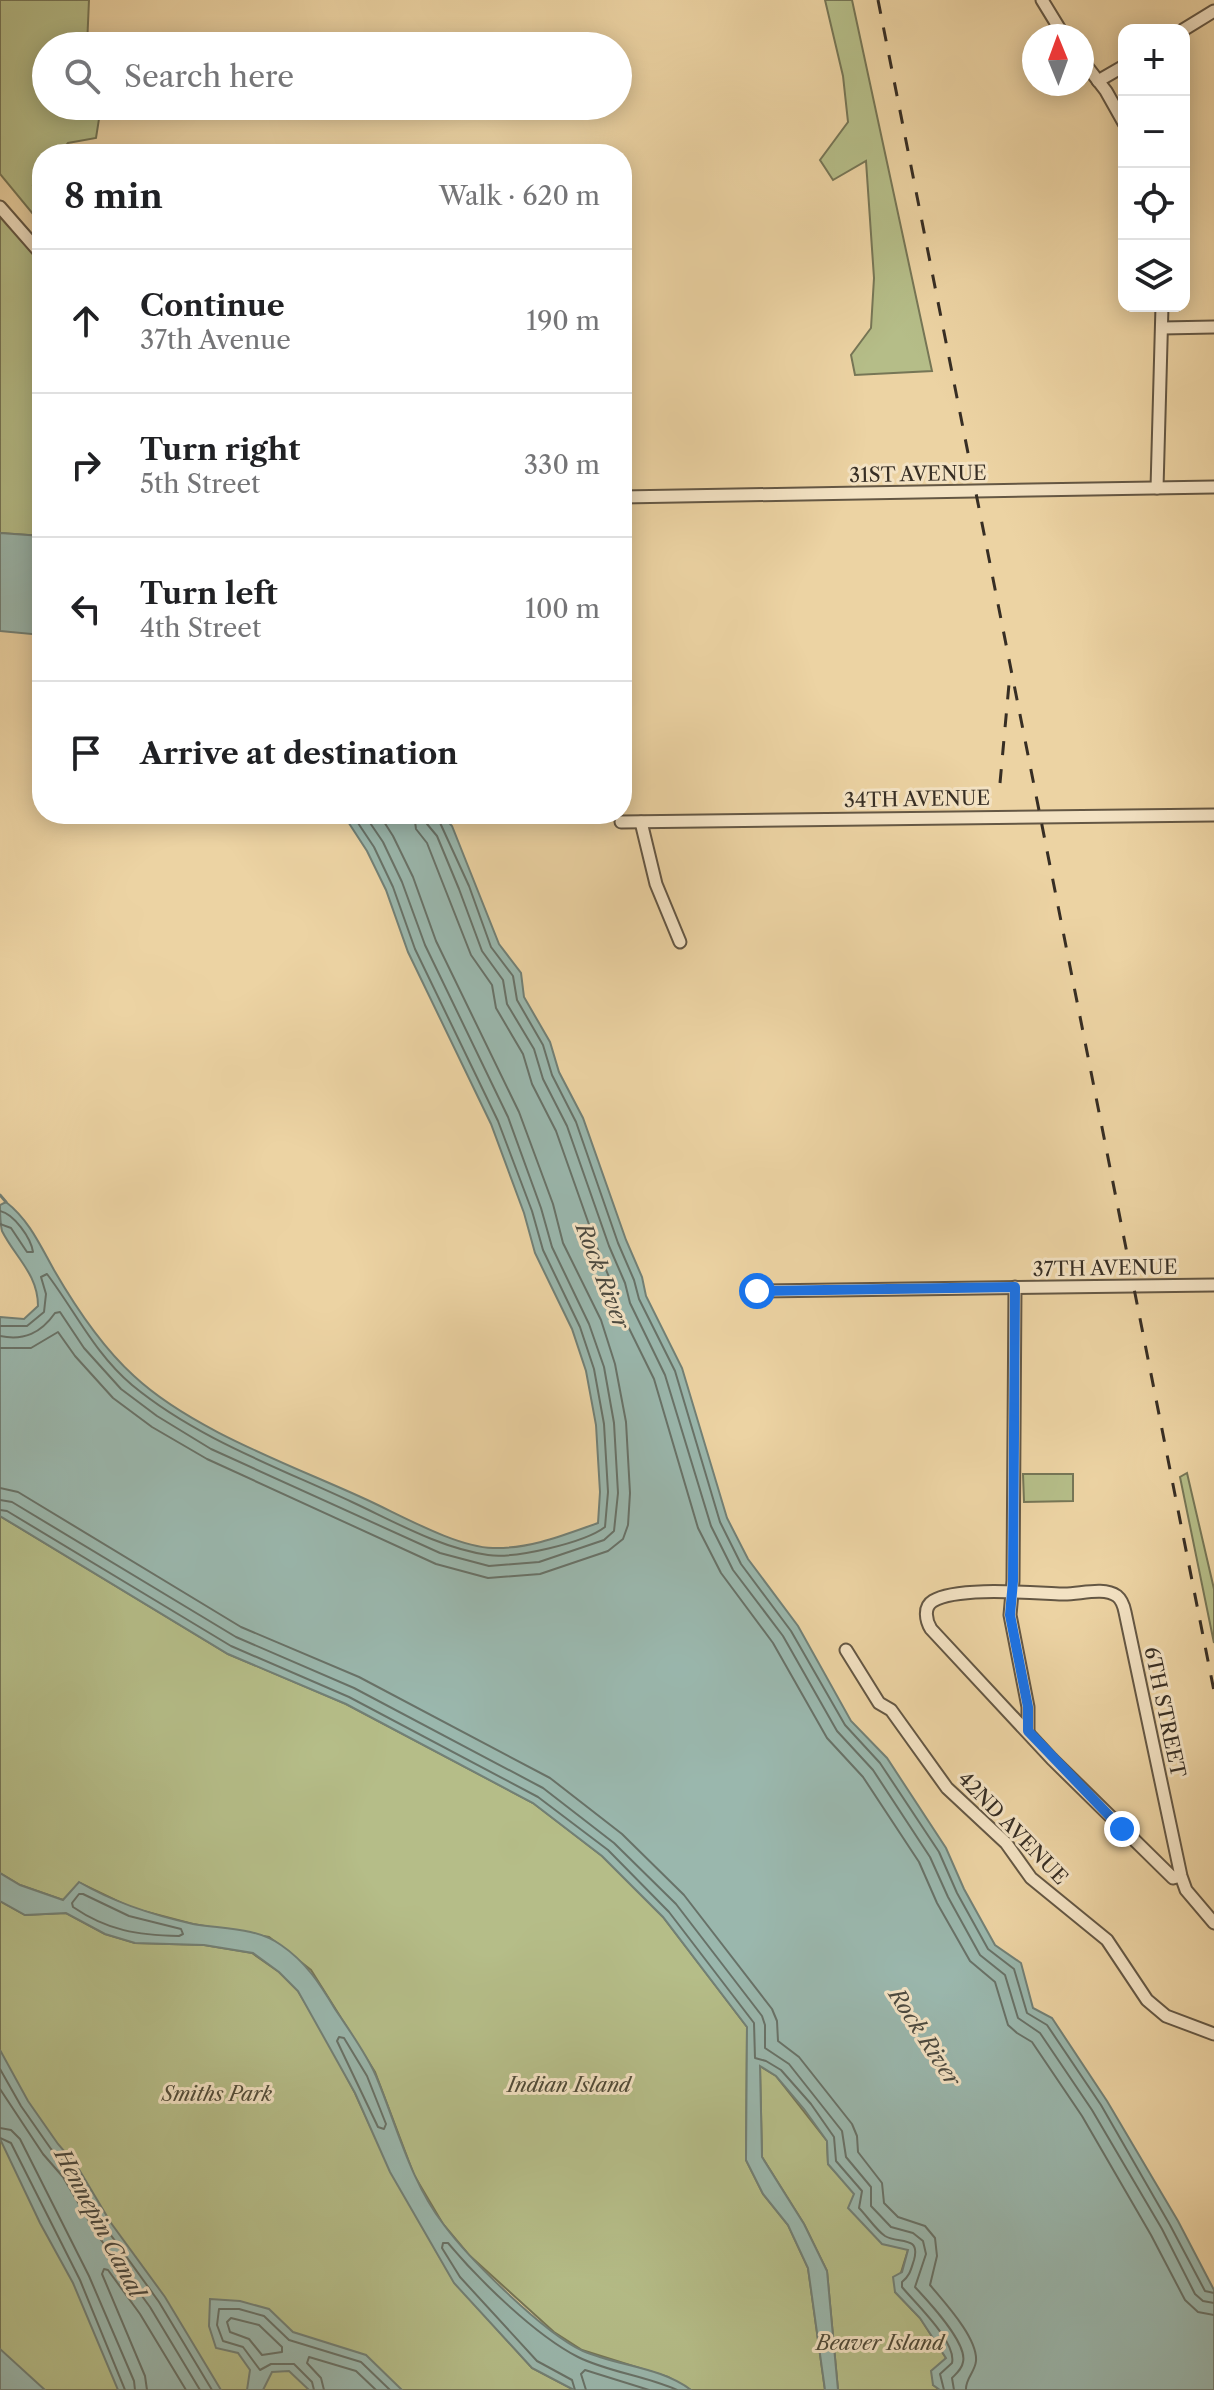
<!DOCTYPE html>
<html lang="en">
<head>
<meta charset="utf-8">
<style>
	body { margin:0; font-family:"Libre Caslon Text",serif; background:#f6f6f6; color:#202124 }
	.controls { position:absolute; right:24px; top:24px; display:grid; overflow:hidden; border-radius:16px; box-shadow:0 4px 20px #0003 }
	.controls button { width:72px; height:72px; display:grid; place-items:center; padding:0; border:0; border-bottom:2px solid #e0e0e0; background:#fff; color:#202124; font:40px sans-serif }
	.compass { position:absolute; left:1022px; top:24px; width:72px; height:72px; border-radius:50%; background:#fff; box-shadow:0 4px 20px #0003; rotate:359deg }
	.stop { position:absolute; width:24px; height:24px; margin:-18px; border:6px solid #1a73e8; border-radius:50%; background:#fff }
	.stop.end { background:#1a73e8; border-color:#fff; box-shadow:0 2px 8px #0008 }
	.list { margin:0; padding:0; list-style:none }
	h2 { display:flex; justify-content:space-between; align-items:center; height:104px; margin:0; padding:0 32px; font-size:34px }
	h2 small { font-size:26px; font-weight:400; color:#757577 }
	.list li { display:grid; grid-template-columns:52px 1fr auto; gap:24px; align-items:center; box-sizing:border-box; height:144px; padding:0 32px; border-top:2px solid #e0e0e0 }
	.list b { display:block; font-size:30px; white-space:nowrap }
	.list p { margin:0; font-size:26px; white-space:nowrap; color:#757577 }
	.list em { font-size:26px; font-style:normal; color:#757577 }
	.icon { flex:none; width:44px; height:44px; fill:none; stroke:currentColor; stroke-width:2; stroke-linecap:round; stroke-linejoin:round }
	.map { position:relative; flex:none; width:1214px; height:2390px; overflow:hidden }
	.search { position:absolute; background:#fff; box-shadow:0 4px 20px #0003; left:32px; top:32px; width:600px; height:88px; display:flex; align-items:center; gap:20px; box-sizing:border-box; padding:0 28px; border-radius:44px; color:#757577; font-size:30px }
	.panel { position:absolute; background:#fff; box-shadow:0 4px 20px #0003; left:32px; top:144px; width:600px; height:680px; border-radius:32px }
	.map>svg:first-child { display:block }
	.green { fill:#b5bd88; stroke:#767656; stroke-width:2 }
	.water { fill:#9ab7ad; stroke:#728076; stroke-width:2 }
	.lines { fill:none; stroke-linecap:round; stroke-linejoin:round }
	.shore { stroke:#687268; stroke-width:2 }
	.stream { stroke:#728076; stroke-width:3 }
	.minor-casing { stroke:#645744; stroke-width:15 }
	.minor { stroke:#f3e2c3; stroke-width:11 }
	.rail { stroke:#372e24; stroke-width:3; stroke-dasharray:14 14; stroke-linecap:butt }
	.route { stroke:#1a73e8; stroke-width:10 }
	.labels { text-anchor:middle; stroke-width:6; stroke-linejoin:round; paint-order:stroke }
	.street-label { font-size:20px; fill:#372e24; stroke:#f3e2c3 }
	.park-label { font-size:20px; font-style:italic; fill:#504b38; stroke:#f3e2c3 }
	.water-label { font-size:22px; font-style:italic; fill:#4b493f; stroke:#f3e2c3 }
</style>
</head>
<body>
<div class="map">
<svg width="1214" height="2390" viewBox="0 0 1214 2390">
	<rect width="100%" height="100%" fill="#ecd3a3"/>
	<filter id="stains"><feTurbulence type="fractalNoise" baseFrequency=".0025" numOctaves="4"/><feColorMatrix values="0 0 0 0 .2 0 0 0 0 .09 0 0 0 0 .02 0 0 0 .5 -.17"/></filter>
	<radialGradient id="worn" r=".72"><stop offset=".6" stop-color="#630" stop-opacity="0"/><stop offset="1" stop-color="#630" stop-opacity=".3"/></radialGradient>
	<g class="green">
		<path d="M0,0H89L87,46H46V106H93L99,119L96,138L68,143L59,154H42V174L33,185L42,192V225L0,174Z"/>
		<path d="M825,0H852L932,371L855,375L851,355L871,328L874,278L866,161L833,180L820,160L848,122L843,76Z"/>
		<path d="M0,214L42,261V536L0,533Z"/>
		<path d="M1187,1473L1214,1589V1643L1180,1477Z"/>
		<path d="M1023,1474H1073V1501L1024,1502Z"/>
		<path d="M0,1516L228,1654L346,1704L533,1803L602,1856L663,1917L747,2027L746,2160L763,2194L788,2225L808,2268L825,2390H691L668,2377L582,2350L554,2332L469,2255L443,2224L414,2175L375,2072L311,1970L269,1937L193,1924L132,1908L80,1883L63,1900L20,1885L0,1873Z"/>
		<path d="M0,1901L25,1915L66,1913L105,1934L135,1943L204,1945L252,1953L279,1972L298,1991L327,2040L355,2093L391,2172L454,2282L532,2368L574,2390H0Z"/>
		<path d="M760,2066L776,2076L827,2141L828,2164L908,2250L895,2292L920,2318L946,2358L933,2385L940,2390H838L827,2271L804,2224L762,2157Z"/>
	</g>
	<g class="water">
		<path d="M0,533L42,536V635L0,631Z"/>
		<path d="M343,814H441L452,826L499,944L521,973L524,997L550,1042L559,1072L583,1118L626,1240L642,1277L646,1296L682,1368L727,1518L748,1559L798,1626L851,1721L887,1758L946,1848L964,1889L995,1945L1021,1963L1033,2008L1052,2018L1107,2101L1178,2221L1214,2290V2390H940L933,2385L931,2371L946,2358L920,2318L895,2292L893,2277L902,2272L908,2250L882,2244L848,2208L854,2194L828,2164L827,2141L804,2109L776,2076L760,2066L762,2157L804,2224L827,2271L838,2390H825L808,2268L788,2225L763,2194L746,2160L747,2027L663,1917L602,1856L533,1803L346,1704L228,1654L0,1516V1317L24,1319L38,1306C38,1274 15,1257 2,1231C0,1223 0,1213 0,1205L6,1202C29,1220 40,1245 54,1270C76,1308 102,1347 134,1376C192,1430 291,1465 363,1498C399,1514 455,1547 493,1548C530,1549 564,1535 598,1523L600,1492L596,1425L586,1371L572,1329L535,1253L524,1213L491,1124L408,952L386,890L367,851Z"/>
		<path d="M0,1873L20,1885L63,1900L79,1882C115,1903 152,1915 193,1924C222,1929 256,1927 281,1945C306,1962 320,1984 335,2009C349,2030 366,2053 376,2076C397,2126 410,2181 444,2225C470,2260 544,2333 583,2351C618,2366 661,2367 691,2390H574L532,2368L454,2283L390,2172L355,2093L298,1991L279,1972L253,1953L204,1945L135,1943L105,1934L66,1913L25,1915L0,1901Z"/>
		<path d="M0,2050L28,2101L58,2144L77,2166L111,2223L165,2297L221,2390H118L73,2283L40,2223L0,2139Z"/>
		<path d="M210,2299L240,2301L269,2309L293,2332L366,2355L402,2390H309L289,2371L272,2372L263,2390H247L250,2370L238,2353L216,2348L209,2326Z"/>
		<path d="M0,2349L45,2390H0Z"/>
	</g>
	<g class="lines">
		<g class="shore">
			<path d="M414,814L416,829L427,843L471,955L492,985L496,1008L523,1054L532,1084L556,1131L598,1250L613,1287L619,1308L654,1379L698,1528L721,1573L773,1643L827,1738L863,1777L919,1862L937,1903L970,1961L995,1982L1008,2025L1017,2033L1032,2042L1082,2116L1151,2235L1185,2300L1198,2312L1214,2315"/>
			<path d="M426,814L427,824L437,836L459,889L482,951L503,980L507,1004L534,1049L543,1079L567,1126L609,1246L625,1283L630,1303L665,1375L711,1526L733,1570L783,1636L837,1731L873,1770L930,1857L948,1897L980,1955L1005,1975L1018,2018L1040,2033L1092,2110L1162,2229L1195,2294L1203,2301L1214,2303"/>
			<path d="M436,814L469,886L491,947L513,976L517,1000L543,1045L552,1075L576,1122L618,1243L634,1280L639,1299L675,1371L720,1522L741,1564L791,1631L845,1725L880,1763L939,1852L957,1893L988,1949L1014,1969L1027,2013L1047,2025L1101,2105L1170,2225L1205,2291L1214,2293"/>
			<path d="M0,1211C14,1214 31,1238 33,1252H27L11,1228L0,1224"/>
			<path d="M0,1326H27L44,1312L46,1294L41,1277L47,1274C75,1311 95,1354 132,1385C196,1438 277,1467 352,1502C395,1522 440,1548 488,1555C514,1559 584,1543 605,1527L608,1492L604,1424L594,1369L580,1327L543,1250L532,1211L498,1121L415,949L393,887L374,847L352,814"/>
			<path d="M0,1336C24,1341 41,1333 55,1313L60,1312L84,1348L121,1389L157,1416L211,1449L440,1553L489,1566L539,1562L604,1540L614,1531L618,1493L614,1423L604,1367L589,1324L552,1247L541,1208L508,1117L425,945L402,882L383,842L364,814"/>
			<path d="M0,1348H31L58,1332L75,1356L113,1398L152,1427L207,1459L436,1564L488,1578L540,1574L608,1551L623,1539L628,1525L630,1493L626,1422L615,1364L601,1320L563,1243L553,1204L519,1112L436,941L413,877L393,836L379,814"/>
			<path d="M0,1488L18,1492L241,1627L359,1677L550,1778L622,1834L684,1895L772,2009L777,2021L778,2041L799,2057L852,2124L857,2136L858,2152L882,2183L884,2203L898,2217L925,2226L935,2238L937,2256L930,2285C944,2302 978,2338 976,2361C975,2372 965,2379 966,2390"/>
			<path d="M0,1500L12,1502L236,1637L354,1688L543,1788L614,1843L676,1904L762,2016L765,2025V2048L789,2064L842,2131L846,2157L871,2187V2206L891,2227L913,2233L923,2241L926,2254L915,2287C928,2301 968,2343 963,2362C962,2369 957,2373 952,2378L954,2390"/>
			<path d="M0,1510L7,1511L231,1646L349,1697L538,1797L608,1850L669,1912L754,2023L755,2058L766,2061L781,2070L811,2104L834,2137L836,2161L862,2191L859,2208C867,2216 876,2230 885,2236C898,2244 921,2235 914,2260C911,2269 910,2276 902,2282V2287C915,2303 957,2342 952,2363L940,2374L944,2390"/>
			<path d="M79,1894H83L129,1916L181,1929L183,1934L179,1936C138,1935 108,1931 73,1907L72,1903Z"/>
			<path d="M339,2037L344,2038L367,2076L386,2124L384,2129L378,2127L337,2041Z"/>
			<path d="M0,2069L21,2106L51,2149L71,2171L105,2227L159,2302L212,2390"/>
			<path d="M0,2089L43,2154L63,2177L96,2233L150,2307L200,2390"/>
			<path d="M0,2128L11,2130L20,2139L89,2276L134,2381L135,2390"/>
			<path d="M0,2138L11,2143L80,2280L125,2390"/>
			<path d="M231,2318L259,2325L282,2347V2352L262,2355L249,2339L230,2332L227,2322Z"/>
			<path d="M147,2390L145,2376L102,2274L104,2269L108,2270L140,2314L186,2390"/>
			<path d="M314,2390L312,2382L294,2364H271L260,2370L243,2347L223,2341L217,2325L219,2309H239L264,2316L289,2340L361,2362L390,2390"/>
			<path d="M324,2390L321,2378L307,2363L309,2357L356,2371L376,2390"/>
			<path d="M575,2390L572,2380L537,2361L460,2277L442,2248L443,2243H448C479,2280 535,2335 578,2357C608,2372 646,2376 677,2390"/>
			<path d="M586,2390L581,2374L585,2370L649,2390"/>
		</g>
		<path class="stream" d="M0,1195L6,1202"/>
		<defs>
			<g id="minor">
				<path d="M1042,0L1064,36"/>
				<path d="M1183,30L1214,11"/>
				<path d="M1082,60L1106,91L1124,123"/>
				<path d="M1098,81L1124,66"/>
				<path d="M0,207L42,255"/>
				<path d="M1162,328L1214,327"/>
				<path d="M1157,488L1162,306"/>
				<path d="M622,497L1214,487"/>
				<path d="M621,822L1214,815"/>
				<path d="M641,822L656,884L680,942"/>
				<path d="M1015,1287L1013,1581L1010,1615L1028,1707V1731"/>
				<path d="M757,1291L1214,1285"/>
				<path d="M846,1650L879,1703L891,1710L947,1788L1006,1843L1031,1878L1107,1940L1147,2000L1166,2016L1214,2034"/>
				<path d="M1181,1876L1173,1878L1052,1759L931,1629C926,1621 923,1607 933,1601C957,1586 1033,1593 1062,1594C1078,1595 1103,1586 1117,1596C1122,1600 1124,1607 1125,1612L1181,1876L1186,1890L1214,1923"/>
			</g>
		</defs>
		<use href="#minor" class="minor-casing"/>
		<use href="#minor" class="minor"/>
		<g class="rail">
			<path d="M878,0L1214,1691"/>
			<path d="M1000,783L1009,684"/>
		</g>
	</g>
	<g class="lines">
		<path class="route" d="M757,1291L1015,1287L1013,1581L1010,1615L1028,1707V1731L1122,1829"/>
	</g>
	<g class="labels">
		<g class="street-label">
			<text transform="translate(918 474) rotate(-1)" y="7">31ST AVENUE</text>
			<text transform="translate(917 799) rotate(-1)" y="7">34TH AVENUE</text>
			<text transform="translate(1105 1268) rotate(-1)" y="7">37TH AVENUE</text>
			<text transform="translate(1165 1712) rotate(78)" y="7">6TH STREET</text>
			<text transform="translate(1013 1828) rotate(46)" y="7">42ND AVENUE</text>
		</g>
		<g class="park-label">
			<text x="569" y="2092">Indian Island</text>
			<text x="217" y="2101">Smiths Park</text>
			<text x="880" y="2350">Beaver Island</text>
		</g>
		<g class="water-label">
			<text transform="translate(603 1276) rotate(69)" y="8">Rock River</text>
			<text transform="translate(925 2037) rotate(57)" y="8">Rock River</text>
			<text transform="translate(100 2223) rotate(62)" y="8">Hennepin Canal</text>
		</g>
	</g>
	<rect width="100%" height="100%" filter="url(#stains)"/>
	<rect width="100%" height="100%" fill="url(#worn)"/>
</svg>
<div class="controls">
<button>+</button>
<button>−</button>
<button><svg class="icon" aria-label="locate" viewBox="0 0 24 24"><circle cx="12" cy="12" r="6"/><path d="M12 2v4M12 18v4M2 12h4M18 12h4"/></svg></button>
<button><svg class="icon" aria-label="layers" viewBox="0 0 24 24"><path d="M12 4l9 5-9 5-9-5zM3 14l9 5 9-5"/></svg></button>
</div>
<svg class="compass" viewBox="-18 -18 36 36"><path d="M0-13l5 13h-10z" fill="#e53935"/><path d="M0 13l5-13h-10z" fill="#757577"/></svg>
<div class="stop" style="left:757px;top:1291px"></div>
<div class="stop end" style="left:1122px;top:1829px"></div>
<div class="search"><svg class="icon" aria-label="search" viewBox="0 0 24 24"><circle cx="10" cy="10" r="6"/><path d="M15 15l6 6"/></svg>Search here</div>
<section class="panel">
<h2>8 min<small>Walk · 620 m</small></h2>
<ul class="list">
<li><svg class="icon" aria-label="ahead" viewBox="0 0 24 24"><path d="M12 20V5M6 11l6-6 6 6"/></svg><div><b>Continue</b><p>37th Avenue</p></div><em>190 m</em></li>
<li><svg class="icon" aria-label="right" viewBox="0 0 24 24"><path d="M7 20v-9h11M14 6l5 5-5 5"/></svg><div><b>Turn right</b><p>5th Street</p></div><em>330 m</em></li>
<li><svg class="icon" aria-label="left" viewBox="0 0 24 24"><path d="M17 20v-9H6M10 6l-5 5 5 5"/></svg><div><b>Turn left</b><p>4th Street</p></div><em>100 m</em></li>
<li><svg class="icon" aria-label="arrive" viewBox="0 0 24 24"><path d="M6 21V4h12l-3 4 3 4H6"/></svg><div><b>Arrive at destination</b></div></li>
</ul>
</section>
</div>
</body>
</html>
